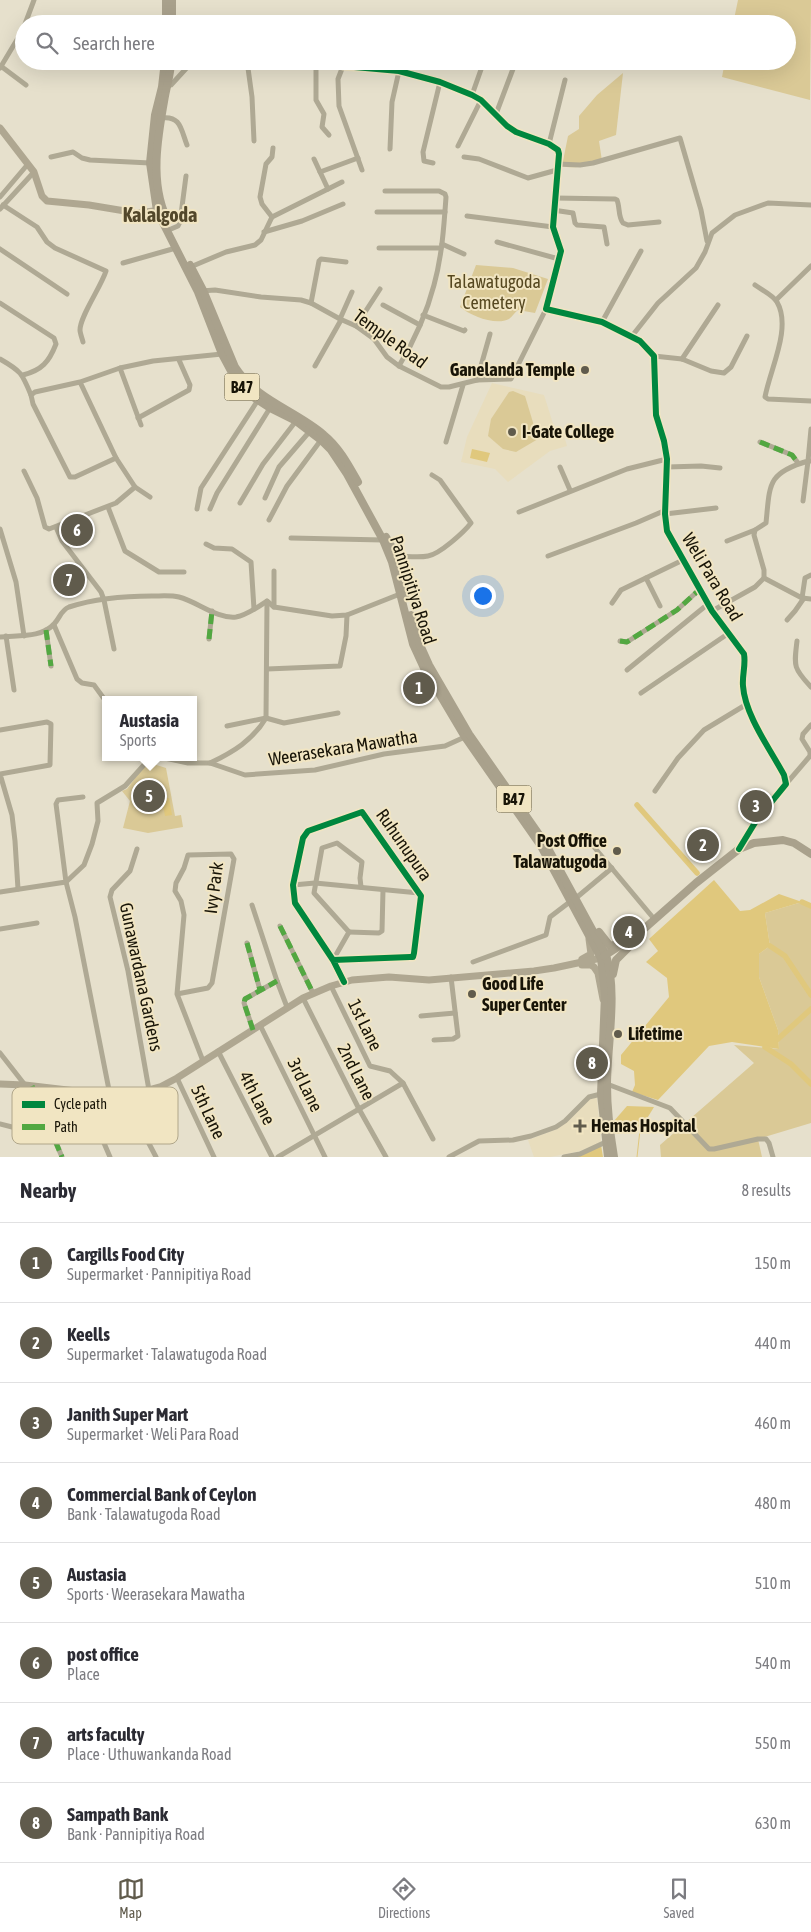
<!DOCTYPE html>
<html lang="en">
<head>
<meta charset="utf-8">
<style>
	body { margin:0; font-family:"Asap Condensed",sans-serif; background:#f2f2f3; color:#2b2b33 }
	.you { position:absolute; left:482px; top:595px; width:18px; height:18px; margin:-12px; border:4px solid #fff; border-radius:50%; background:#1a73e8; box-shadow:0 0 0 8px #1a73e833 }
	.badge { display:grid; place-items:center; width:32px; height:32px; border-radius:50%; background:#605b4c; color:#fff; font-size:16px; font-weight:700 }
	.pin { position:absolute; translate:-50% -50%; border:2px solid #fff; box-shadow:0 1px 5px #0006 }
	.popup { position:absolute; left:102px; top:696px; width:95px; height:65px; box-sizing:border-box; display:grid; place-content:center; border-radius:0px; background:#fff; filter:drop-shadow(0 1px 4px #0005); font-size:16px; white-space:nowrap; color:#7c7c81 }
	.popup b { font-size:19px; color:#2b2b33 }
	.popup::after { content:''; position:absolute; left:50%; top:100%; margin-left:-10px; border:10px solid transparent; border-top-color:#fff }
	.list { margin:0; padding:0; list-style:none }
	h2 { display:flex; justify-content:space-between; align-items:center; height:65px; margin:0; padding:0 20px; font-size:21px }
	h2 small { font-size:16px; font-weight:400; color:#7c7c81 }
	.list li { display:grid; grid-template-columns:32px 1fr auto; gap:15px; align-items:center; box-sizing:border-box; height:80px; padding:0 20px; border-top:1px solid #e1e1e2 }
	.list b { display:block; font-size:19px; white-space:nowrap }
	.list p { margin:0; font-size:16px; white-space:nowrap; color:#7c7c81 }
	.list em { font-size:16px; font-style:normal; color:#7c7c81 }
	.icon { flex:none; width:28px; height:28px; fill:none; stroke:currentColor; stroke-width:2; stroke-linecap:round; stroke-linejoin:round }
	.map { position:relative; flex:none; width:811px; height:1157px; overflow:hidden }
	.search { position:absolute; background:#fff; box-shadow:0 5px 20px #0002; left:15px; right:15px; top:15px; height:55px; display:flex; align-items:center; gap:12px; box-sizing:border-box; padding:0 18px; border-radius:28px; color:#7c7c81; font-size:19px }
	.sheet { height:705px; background:#fff }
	nav { display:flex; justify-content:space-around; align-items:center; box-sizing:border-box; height:70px; border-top:1px solid #e1e1e2; background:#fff; font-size:14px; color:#7c7c81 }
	nav a { display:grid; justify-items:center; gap:2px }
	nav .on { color:#605b4c }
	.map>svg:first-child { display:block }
	.built { fill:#e8ddbd }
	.green { fill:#dac996 }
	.water { fill:#e0c87d }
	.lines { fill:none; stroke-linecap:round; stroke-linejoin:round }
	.stream { stroke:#e0c87d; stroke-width:1 }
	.canal { stroke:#e0c87d; stroke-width:5.5 }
	.street { stroke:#afa994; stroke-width:5 }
	.secondary { stroke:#afa791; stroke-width:7 }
	.primary { stroke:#a9a18c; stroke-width:8 }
	.quiet { stroke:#52a841; stroke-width:5; stroke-dasharray:10 5; stroke-linecap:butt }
	.cycleway-casing { stroke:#f1e5c2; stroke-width:9 }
	.cycleway { stroke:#00873e; stroke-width:6 }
	.poi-dot { fill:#605b4c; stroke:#f1e5c2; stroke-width:2 }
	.labels { text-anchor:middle; stroke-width:4; stroke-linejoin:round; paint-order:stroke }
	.shield { fill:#f1e5c2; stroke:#59533f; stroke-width:1 }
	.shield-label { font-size:16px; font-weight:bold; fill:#181407 }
	.park-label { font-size:18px; fill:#564820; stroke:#f1e5c2 }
	.street-label { font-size:18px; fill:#181407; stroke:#f1e5c2 }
	.poi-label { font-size:18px; font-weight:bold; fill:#181407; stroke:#f1e5c2; text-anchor:start }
	.quarter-label { font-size:20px; font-weight:bold; fill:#52472a; stroke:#f1e5c2 }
	.key { fill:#f1e5c2; stroke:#b0a68a; stroke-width:1 }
	.key-label { font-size:14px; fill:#181407 }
</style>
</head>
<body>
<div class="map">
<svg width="811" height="1157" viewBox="0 0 811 1157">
	<rect width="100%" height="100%" fill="#e6e0cc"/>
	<g class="built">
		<path d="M492,383L544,395L556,433L563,432L567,446L550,451L508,482L495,469L461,462L467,437Z"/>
		<path d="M597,1097L601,1142L581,1151L550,1157H534L528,1140L557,1129L590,1099Z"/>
	</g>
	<g class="green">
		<path d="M738,0H811L810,100L722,77L725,61H787V24H733Z"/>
		<path d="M623,73L616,135L599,141L602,161C590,164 575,170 562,166L568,136L579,129V116L597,95Z"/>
		<path d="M476,265L513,268L548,279L535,313L518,310C515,312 512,317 509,319C496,326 471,316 460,307Z"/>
		<path d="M513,391L525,396L538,439L516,452L503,449L488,436L491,419L509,392Z"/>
		<path d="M147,762L166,768L175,816L181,815L183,827L148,833L123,828L130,801L122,791L127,789Z"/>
		<path d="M802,902L811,906V1123L758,1139L762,1157H661L660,1145L754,1063L734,1045L779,1049L778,1030L759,977V954L770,946L765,913Z"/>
	</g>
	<g class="water">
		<path d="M472,449L490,453L487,462L470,458Z"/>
		<path d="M169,798L172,815L165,816L162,799Z"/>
		<path d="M714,880L740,911L750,910L779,894L802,902L765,913L770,946L759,954V977L778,1030L779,1049L732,1042L709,1046L658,1100L632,1092L635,1085L634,1071L621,1064V1055L669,997L667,978L646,962L658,951L649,939Z"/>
		<path d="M627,1106L654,1107L640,1130L616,1134L614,1121Z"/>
		<path d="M601,1145L603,1157H574Z"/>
	</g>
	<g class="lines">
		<path class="stream" d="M637,1157L640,1130"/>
		<g class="canal">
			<path d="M637,805L697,873"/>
			<path d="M802,902L811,906"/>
			<path d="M770,946L785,956L811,995"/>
			<path d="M778,1039L811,1009"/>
			<path d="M765,1047L791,1064L811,1084"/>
		</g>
		<g class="street">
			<path d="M25,24L34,0"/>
			<path d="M493,24V22"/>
			<path d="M247,61L252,97L254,141"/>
			<path d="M316,61V100L324,114L322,127L329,135"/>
			<path d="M333,61L343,66L399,71L440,82L472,95L481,100L507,126L516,132L549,144L558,150L559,154L553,227L561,251L546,309L602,322L640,341L654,356L656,415L664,441L667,459L665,514L667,531L712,611L744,654C746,665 742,675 743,686C745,715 770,749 784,775L786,784L756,821L739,848"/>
			<path d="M343,66L338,79L339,106L362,170"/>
			<path d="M2,67L26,85"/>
			<path d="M0,68L24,28"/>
			<path d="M165,87L171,85L193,61"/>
			<path d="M472,95L484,61"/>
			<path d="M496,114L516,61"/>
			<path d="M161,118C181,115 181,130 187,145"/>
			<path d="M549,144L565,80"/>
			<path d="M458,146L481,100"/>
			<path d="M390,149L392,102L399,71"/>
			<path d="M51,157L73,152L82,158L90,160L150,163"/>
			<path d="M464,157L479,159L528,178L557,170"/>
			<path d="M314,159L328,189"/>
			<path d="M433,163L424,161L423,152L440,82"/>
			<path d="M558,164L580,165L593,163L680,138L701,210L707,241"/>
			<path d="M320,172L358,158"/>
			<path d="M385,191H439L445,194L446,197C444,226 442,256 434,285C427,312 414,341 399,366"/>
			<path d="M0,197L28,164"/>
			<path d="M555,198L615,199L617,200C620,207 618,217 623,223L628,225L659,222"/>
			<path d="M3,205L37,227L47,242L55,248L106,271C101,287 80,316 80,330C80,333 82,338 83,342"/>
			<path d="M0,209L34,172"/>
			<path d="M553,210L573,213L575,223L577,225L604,227L607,244"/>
			<path d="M377,212H445"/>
			<path d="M467,216L553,227"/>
			<path d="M272,217L342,182"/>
			<path d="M272,217L262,204L260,197L266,164L272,157L273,148"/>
			<path d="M171,229L178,226L180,222L186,176"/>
			<path d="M264,232L302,221L343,204"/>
			<path d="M497,242L559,259"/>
			<path d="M442,244L464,254"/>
			<path d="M379,248H441"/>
			<path d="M0,249L67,294"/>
			<path d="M123,263L176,248"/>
			<path d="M188,268L226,252L255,245L261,240L272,217"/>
			<path d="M755,285C762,290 773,295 777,302C792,328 770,369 765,397L768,399L811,401"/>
			<path d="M201,291L215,290L261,297L301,300L311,303L340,319L356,326L374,339L387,357L399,366L441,387H449L477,380L511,379L546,309"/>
			<path d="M776,300L811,266"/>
			<path d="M0,303L54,338L56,344C49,362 42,370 23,375"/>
			<path d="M311,303L319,261L321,259L346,262"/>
			<path d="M383,305L420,325"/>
			<path d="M423,315L464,331L465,330"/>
			<path d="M340,319L352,292"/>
			<path d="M602,322L641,251"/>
			<path d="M356,326L380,289"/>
			<path d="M632,336L658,303L696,268L705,252L712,233L735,215L768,203L811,205"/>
			<path d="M654,356L682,359L711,371L724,373L731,367L747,336"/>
			<path d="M0,359C21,371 22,373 31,395"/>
			<path d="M682,359L718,305"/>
			<path d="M315,366L341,320"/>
			<path d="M120,368L141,425"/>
			<path d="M477,380L490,334"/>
			<path d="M80,382L116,458L75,477H70L33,404L31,395L35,392L80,382L120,368L153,361L222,354"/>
			<path d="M138,418L189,390L190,385L179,360"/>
			<path d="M446,442L463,385"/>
			<path d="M760,442L792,455L798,463"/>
			<path d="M116,458L135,487L150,497"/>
			<path d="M560,467L570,490"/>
			<path d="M667,467L701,466L720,468"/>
			<path d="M24,471L37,498L45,527L49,529L116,503L135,487"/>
			<path d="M265,498L279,467L310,431"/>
			<path d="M803,501L808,461H811"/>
			<path d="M240,503L263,464L296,421"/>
			<path d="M108,507L125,551L159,572H184"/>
			<path d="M197,509L201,488L258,400"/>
			<path d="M210,509L217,493L270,408"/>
			<path d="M519,512L627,469L667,459"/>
			<path d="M665,514L716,508"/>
			<path d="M269,520L287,486L321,440"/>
			<path d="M56,527L62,541L101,592L104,600L114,649"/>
			<path d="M0,529L16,582L24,636"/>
			<path d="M291,538L383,540"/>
			<path d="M727,541L755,530"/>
			<path d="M206,544L214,548L232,549L251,562L254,609"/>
			<path d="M397,556C406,556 418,558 428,556C440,554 464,532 471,523L440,480L432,475"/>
			<path d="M548,556L636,523L666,510"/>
			<path d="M274,571V607"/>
			<path d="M646,578L660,606"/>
			<path d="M764,578L802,598L811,599"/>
			<path d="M802,598L805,578L811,575"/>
			<path d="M612,603L621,590L683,560"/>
			<path d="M712,611L755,587L764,578V570L754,535L755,530L766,523C770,484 767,473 808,461L811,429"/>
			<path d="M787,620L795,611L804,598"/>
			<path d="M54,625L77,679L82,683L94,685L105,700"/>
			<path d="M46,630L51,666"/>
			<path d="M6,636L14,690"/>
			<path d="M0,637C17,635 42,638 54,624C60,618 61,610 69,607C94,599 126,596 152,596C161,596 171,595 179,597C198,602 217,619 236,617C247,615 258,607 267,601L274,607L332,616L347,615L400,594"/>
			<path d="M209,639L212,611"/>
			<path d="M620,641L627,642L677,610L700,589"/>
			<path d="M797,641C794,666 793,668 811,687"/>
			<path d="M267,669L340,666L346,636L347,615"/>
			<path d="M627,670L708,604"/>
			<path d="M641,693L729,633"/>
			<path d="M227,726L266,718L284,723L338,713"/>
			<path d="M0,730L47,722L51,724L50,765L0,774L12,815L15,841L18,889"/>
			<path d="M160,757L188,763H210L245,775L315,770L384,754L445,746L467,736"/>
			<path d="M210,763C233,752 253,740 266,718L267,601"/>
			<path d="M786,784L810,756V752L802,739L803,734L811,725"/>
			<path d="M655,791L678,758L704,730L747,704"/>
			<path d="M83,797L58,800L56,804L66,882L75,917L110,1095"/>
			<path d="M589,841L655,920"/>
			<path d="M137,849L130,871L112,890L110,897L128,971L149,1090"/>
			<path d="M293,885L315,883L419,893"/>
			<path d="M0,892L66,882L84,865L92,844L98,821L97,803L125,786L151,757"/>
			<path d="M576,898L612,868"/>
			<path d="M252,905L277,981L287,1007"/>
			<path d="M280,926L313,993"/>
			<path d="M0,929L37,923"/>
			<path d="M349,932L314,893L322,848L337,843L362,862L360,878L361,887"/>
			<path d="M349,932L379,933L382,931L383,890"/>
			<path d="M247,943L260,990"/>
			<path d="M333,960L410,957H413L414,953L421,896L362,812L308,831L303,838L293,885L295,903L333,960L344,982"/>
			<path d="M333,960L349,932"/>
			<path d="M473,962L546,935L550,917L571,901"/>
			<path d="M331,986L370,1066L390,1071L403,1083L433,1139"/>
			<path d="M177,994L208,988L212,983L234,859L231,854L188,855L184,868L176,883L175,891L181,901L184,915L177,994L203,1061"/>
			<path d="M303,998L359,1109L386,1157"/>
			<path d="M421,1016L455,1013"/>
			<path d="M260,1025L325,1157"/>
			<path d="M253,1030L244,1003L245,999L277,981"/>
			<path d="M434,1040L453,1039L458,1036L451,977"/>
			<path d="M218,1051L272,1157"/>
			<path d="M0,1053L25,1085"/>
			<path d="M177,1078L214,1157"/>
			<path d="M607,1084L670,1108L709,1149H714L758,1139H766L769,1143L773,1157"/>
			<path d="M32,1086L62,1157"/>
			<path d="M82,1092L110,1157"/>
			<path d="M123,1094L156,1157"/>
			<path d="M0,1124L16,1128"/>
			<path d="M278,1157L403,1083"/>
			<path d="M449,1157L479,1141L513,1140L531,1136L556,1127L565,1121L589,1097L601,1094"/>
			<path d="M564,1157L580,1154L608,1141"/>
		</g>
		<g class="secondary">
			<path d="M0,128L34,172L42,196L47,201L89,205L137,213L162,210"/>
			<path d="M582,959L591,954L589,939"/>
			<path d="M582,965H591L594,967L598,973L603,999"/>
			<path d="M0,1084L25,1085L110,1095L149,1090L160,1087L177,1078L303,998L331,986L352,980L389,977L429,980L534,971L554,968L601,958"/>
		</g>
		<g class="primary">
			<path d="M166,24V0"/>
			<path d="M172,24V0"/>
			<path d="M165,61L162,87L155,115L150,163L157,211L198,292L222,354L237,382L247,393L270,408L296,421L321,440L331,450L347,474L383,540L392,562L413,644L424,668L465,737L541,846L601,958L605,995L601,1094L608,1157"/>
			<path d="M167,219C149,182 158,135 165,96C167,85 171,73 171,61"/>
			<path d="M190,265L203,290L235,367C257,401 295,410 324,435C339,447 349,466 358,482"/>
			<path d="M386,537L397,556L406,594"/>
			<path d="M411,615L420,645L429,665L469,734L545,843L606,955C618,992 607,1046 607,1085C607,1109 610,1133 614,1157"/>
			<path d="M599,932L610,946L620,943"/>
			<path d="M604,956L637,935L696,883L739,849L754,843L783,840L794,843L811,854"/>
			<path d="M613,974L616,960L635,941"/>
		</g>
		<g class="quiet">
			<path d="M760,442L792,455L798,463"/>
			<path d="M46,630L51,666"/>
			<path d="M209,639L212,611"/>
			<path d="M620,641L627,642L677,610L700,589"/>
			<path d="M280,926L313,993"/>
			<path d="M247,943L260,990"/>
			<path d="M253,1030L244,1003L245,999L277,981"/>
			<path d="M32,1086L62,1157"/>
		</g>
		<defs>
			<g id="cycleway">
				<path d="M333,61L343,66L399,71L440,82L472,95L481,100L507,126L516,132L549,144L558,150L559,154L553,227L561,251L546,309L602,322L640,341L654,356L656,415L664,441L667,459L665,514L667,531L712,611L744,654C746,665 742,675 743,686C745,715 770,749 784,775L786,784L756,821L739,849"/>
				<path d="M333,960L410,957H413L414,953L421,896L362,812L308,831L303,838L293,885L295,903L333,960L344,982"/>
			</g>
		</defs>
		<use href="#cycleway" class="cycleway-casing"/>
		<use href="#cycleway" class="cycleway"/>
	</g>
	<g class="poi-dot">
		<circle cx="585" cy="370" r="5"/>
		<circle cx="512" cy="432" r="5"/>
		<circle cx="617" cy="851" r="5"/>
		<circle cx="472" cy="994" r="5"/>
		<circle cx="618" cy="1034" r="5"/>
		<path d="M577.5 1118.5h5v5h5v5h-5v5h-5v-5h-5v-5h5z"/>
	</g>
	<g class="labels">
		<g class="shield">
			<rect x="224.5" y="373.5" width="35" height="27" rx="4"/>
			<rect x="496.5" y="785.5" width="35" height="27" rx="4"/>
		</g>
		<g class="shield-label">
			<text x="242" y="393">B47</text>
			<text x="514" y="805">B47</text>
		</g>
		<g class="park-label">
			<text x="494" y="288">Talawatugoda<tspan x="494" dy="21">Cemetery</tspan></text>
		</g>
		<g class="street-label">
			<text transform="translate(390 339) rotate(36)" y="6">Temple Road</text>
			<text transform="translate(712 577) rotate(59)" y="6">Weli Para Road</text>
			<text transform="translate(413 590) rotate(72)" y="6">Pannipitiya Road</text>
			<text transform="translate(343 748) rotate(-9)" y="6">Weerasekara Mawatha</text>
			<text transform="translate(404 845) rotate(55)" y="6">Ruhunupura</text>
			<text transform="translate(214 888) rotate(-83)" y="6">Ivy Park</text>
			<text transform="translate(141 977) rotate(78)" y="6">Gunawardana Gardens</text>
			<text transform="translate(365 1025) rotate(64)" y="6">1st Lane</text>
			<text transform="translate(356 1072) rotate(63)" y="6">2nd Lane</text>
			<text transform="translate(305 1085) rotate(64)" y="6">3rd Lane</text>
			<text transform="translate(257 1098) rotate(63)" y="6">4th Lane</text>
			<text transform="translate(208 1112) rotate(65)" y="6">5th Lane</text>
		</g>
		<g class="poi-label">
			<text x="575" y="376" text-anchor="end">Ganelanda Temple</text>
			<text x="522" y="438">I-Gate College</text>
			<text x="607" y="847" text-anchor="end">Post Office<tspan x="607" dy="21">Talawatugoda</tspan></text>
			<text x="482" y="990">Good Life<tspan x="482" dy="21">Super Center</tspan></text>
			<text x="628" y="1040">Lifetime</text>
			<text x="591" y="1132">Hemas Hospital</text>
		</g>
		<g class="quarter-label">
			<text x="160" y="222">Kalalgoda</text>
		</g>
	</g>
	<rect x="12" y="1087" width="166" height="57" rx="8" class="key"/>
	<rect x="22" y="1101" width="23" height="7" fill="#00873e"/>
	<rect x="22" y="1124" width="23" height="6" fill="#52a841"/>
	<g class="key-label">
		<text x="54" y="1109">Cycle path</text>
		<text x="54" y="1132">Path</text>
	</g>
</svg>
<div class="you"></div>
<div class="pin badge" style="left:419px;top:688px">1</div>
<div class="pin badge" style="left:703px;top:845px">2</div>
<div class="pin badge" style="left:756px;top:806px">3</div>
<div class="pin badge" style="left:629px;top:932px">4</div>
<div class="pin badge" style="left:149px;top:796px">5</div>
<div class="popup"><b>Austasia</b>Sports</div>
<div class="pin badge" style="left:77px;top:530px">6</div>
<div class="pin badge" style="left:69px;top:580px">7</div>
<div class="pin badge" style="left:592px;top:1063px">8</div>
<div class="search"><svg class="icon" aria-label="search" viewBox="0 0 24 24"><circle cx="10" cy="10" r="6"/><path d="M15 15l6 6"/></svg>Search here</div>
</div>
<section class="sheet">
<h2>Nearby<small>8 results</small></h2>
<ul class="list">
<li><span class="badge">1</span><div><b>Cargills Food City</b><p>Supermarket · Pannipitiya Road</p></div><em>150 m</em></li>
<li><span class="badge">2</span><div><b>Keells</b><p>Supermarket · Talawatugoda Road</p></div><em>440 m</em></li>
<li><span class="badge">3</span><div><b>Janith Super Mart</b><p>Supermarket · Weli Para Road</p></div><em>460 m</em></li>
<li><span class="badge">4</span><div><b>Commercial Bank of Ceylon</b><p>Bank · Talawatugoda Road</p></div><em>480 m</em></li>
<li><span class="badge">5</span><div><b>Austasia</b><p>Sports · Weerasekara Mawatha</p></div><em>510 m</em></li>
<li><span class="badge">6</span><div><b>post office</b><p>Place</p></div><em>540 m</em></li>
<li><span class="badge">7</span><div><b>arts faculty</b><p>Place · Uthuwankanda Road</p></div><em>550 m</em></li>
<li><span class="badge">8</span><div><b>Sampath Bank</b><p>Bank · Pannipitiya Road</p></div><em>630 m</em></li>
</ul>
</section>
<nav>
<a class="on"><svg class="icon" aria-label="map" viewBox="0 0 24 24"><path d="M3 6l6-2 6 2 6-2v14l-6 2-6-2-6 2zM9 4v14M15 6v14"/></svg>Map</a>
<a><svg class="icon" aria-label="directions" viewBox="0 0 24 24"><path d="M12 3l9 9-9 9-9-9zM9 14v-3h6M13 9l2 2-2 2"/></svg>Directions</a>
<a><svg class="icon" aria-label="saved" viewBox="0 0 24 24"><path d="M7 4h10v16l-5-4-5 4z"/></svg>Saved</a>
</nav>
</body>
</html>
